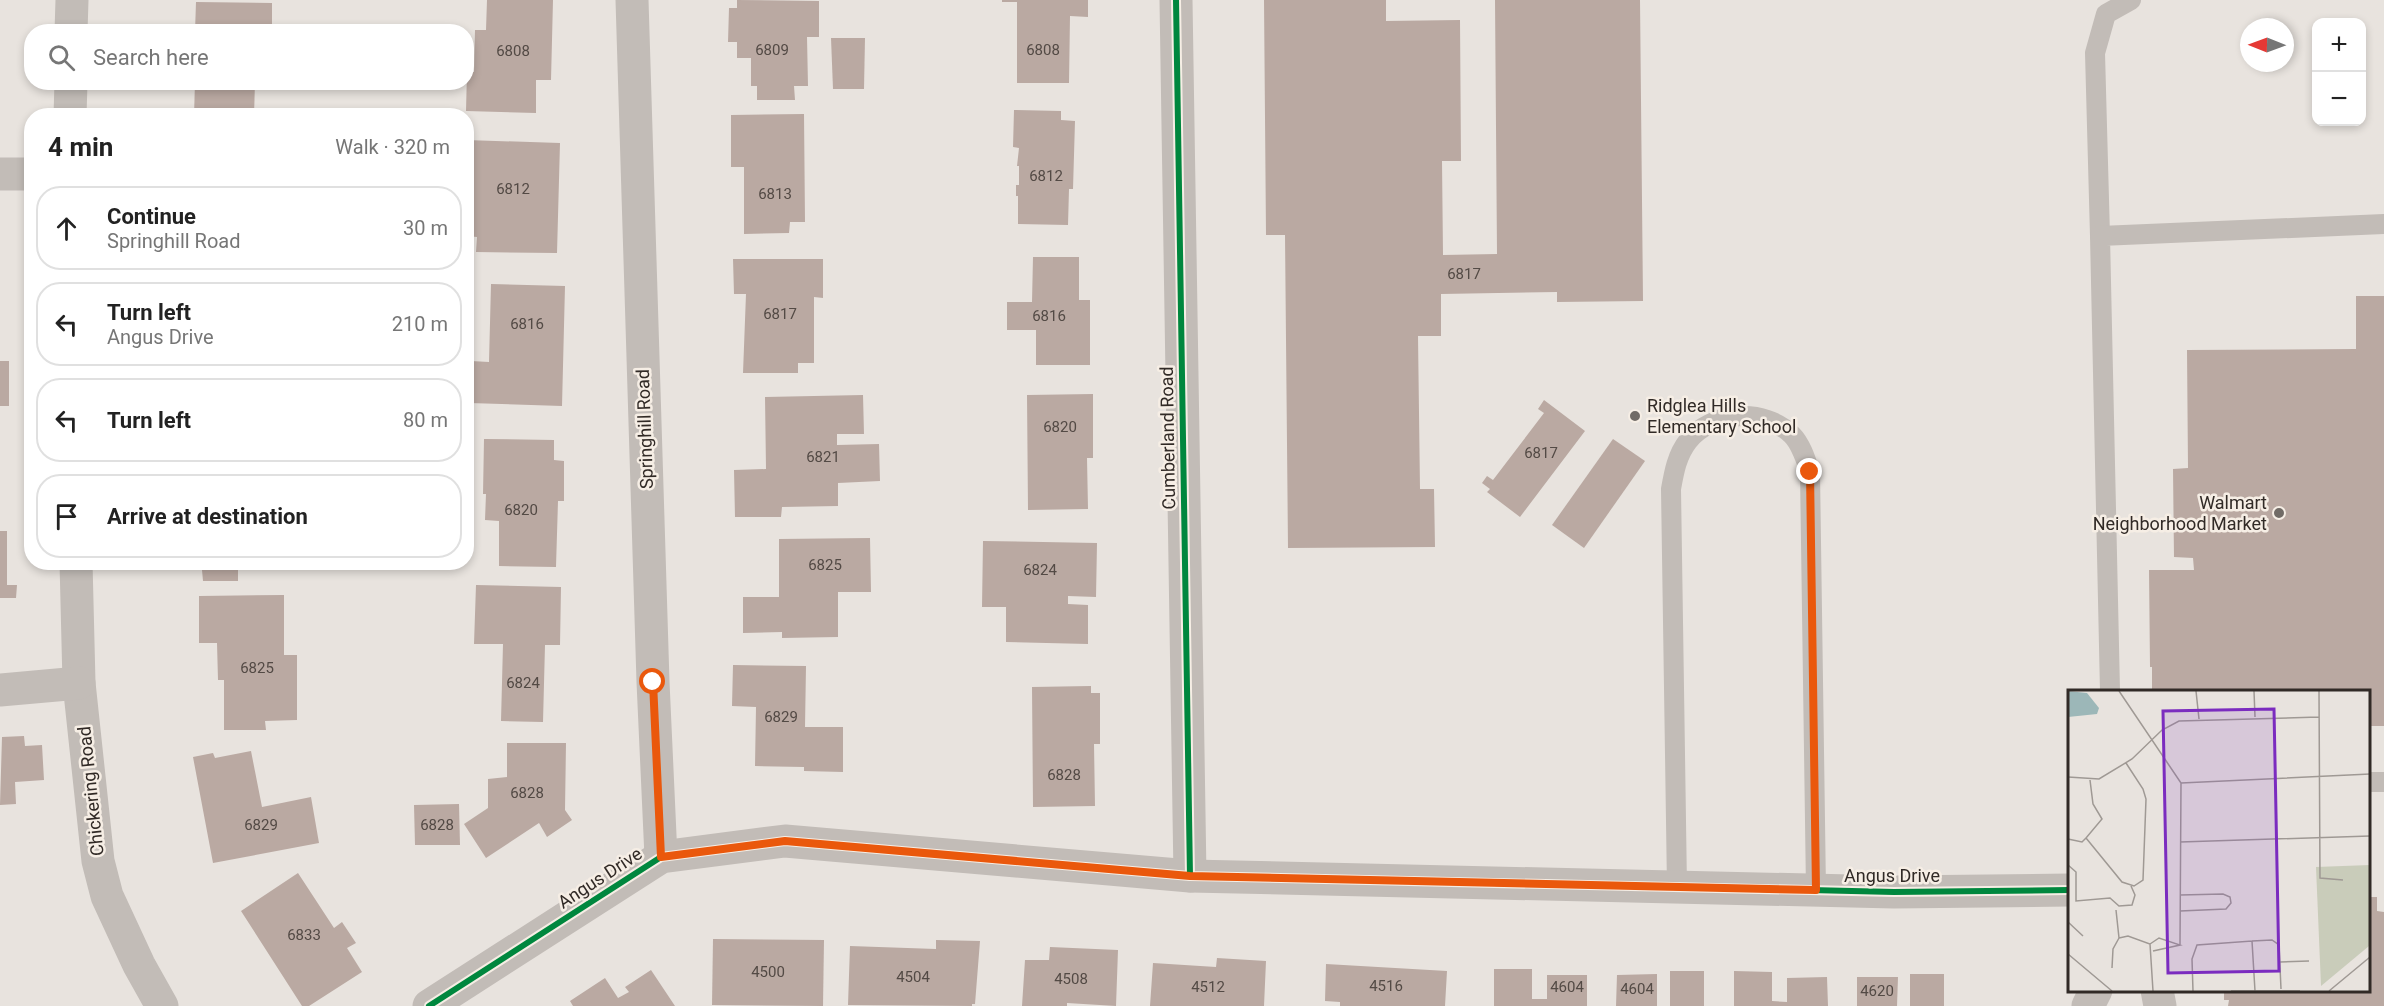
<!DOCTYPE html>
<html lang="en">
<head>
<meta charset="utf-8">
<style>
	body { margin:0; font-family:Roboto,sans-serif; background:#f6f6f6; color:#222 }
	.controls { position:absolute; right:18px; top:18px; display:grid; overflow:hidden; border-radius:12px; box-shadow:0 3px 9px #0003 }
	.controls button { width:54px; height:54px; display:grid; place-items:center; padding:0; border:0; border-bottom:2px solid #e0e0e0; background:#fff; color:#222; font:30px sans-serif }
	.compass { position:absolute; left:2240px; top:18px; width:54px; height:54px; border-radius:50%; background:#fff; box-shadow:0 3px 9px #0003; rotate:271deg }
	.stop { position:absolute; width:18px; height:18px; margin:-14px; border:4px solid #ea580c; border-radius:50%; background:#fff }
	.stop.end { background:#ea580c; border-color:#fff; box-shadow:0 2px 6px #0008 }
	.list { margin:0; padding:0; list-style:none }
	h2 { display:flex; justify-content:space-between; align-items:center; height:78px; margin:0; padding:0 24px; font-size:26px }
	h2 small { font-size:20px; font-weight:400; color:#767676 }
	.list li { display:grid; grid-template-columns:39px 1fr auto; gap:18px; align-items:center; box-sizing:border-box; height:84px; margin:0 12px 12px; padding:0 12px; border:2px solid #e0e0e0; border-radius:24px }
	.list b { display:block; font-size:22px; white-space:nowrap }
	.list p { margin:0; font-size:20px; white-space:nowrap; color:#767676 }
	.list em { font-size:20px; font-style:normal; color:#767676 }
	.icon { flex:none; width:33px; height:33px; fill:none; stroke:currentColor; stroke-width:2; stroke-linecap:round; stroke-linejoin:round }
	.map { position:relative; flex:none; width:2384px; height:1006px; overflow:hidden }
	.search { position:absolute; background:#fff; box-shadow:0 3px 9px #0003; left:24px; top:24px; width:450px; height:66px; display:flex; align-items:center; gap:15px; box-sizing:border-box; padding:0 21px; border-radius:24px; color:#767676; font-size:22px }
	.panel { position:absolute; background:#fff; box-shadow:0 3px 9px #0003; left:24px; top:108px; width:450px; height:462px; border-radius:24px }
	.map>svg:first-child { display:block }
	.building { fill:#baa9a2 }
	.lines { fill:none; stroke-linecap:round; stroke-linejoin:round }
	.service { stroke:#c2bcb7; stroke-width:20 }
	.minor { stroke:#c2bcb7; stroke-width:33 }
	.cycleway-casing { stroke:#f6eee5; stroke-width:10 }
	.cycleway { stroke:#00873e; stroke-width:6 }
	.route { stroke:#ea580c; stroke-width:8 }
	.poi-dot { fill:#716b66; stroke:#f6eee5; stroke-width:2 }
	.labels { text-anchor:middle; stroke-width:5; stroke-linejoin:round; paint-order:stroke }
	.number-label { font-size:15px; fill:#534a45 }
	.poi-label { font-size:18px; fill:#312a26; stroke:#f6eee5; text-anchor:start }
	.street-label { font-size:18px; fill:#312a26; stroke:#f6eee5 }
	.inset-road { fill:none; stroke:#9f9994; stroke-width:1.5 }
	.view { fill:#7b2cbf; fill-opacity:0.15; stroke:#7b2cbf; stroke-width:3 }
	.inset-edge { fill:none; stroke:#312a26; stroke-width:3 }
</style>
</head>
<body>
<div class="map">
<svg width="2384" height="1006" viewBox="0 0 2384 1006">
	<rect width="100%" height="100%" fill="#e8e3de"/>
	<g class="building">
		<path d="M487,0H553L551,80H536V113L466,111L467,72H474L475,30H486Z"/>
		<path d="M737,0L819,1V37H807L808,86H794L795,100H757V86H751V58H737V42H728L729,8H737Z"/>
		<path d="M1002,0H1088V17L1070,16L1069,83H1017V2H1002Z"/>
		<path d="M1264,0H1386V21L1460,20L1461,161H1442L1443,255L1497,254L1495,0H1640L1643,301L1557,302V292L1441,294V336H1418L1420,489H1434L1435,547L1288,548L1285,235H1266Z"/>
		<path d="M196,2L272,3V32H195Z"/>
		<path d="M831,38H865L864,89H833Z"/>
		<path d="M195,82H255L254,116H194Z"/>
		<path d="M1014,110L1061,111V120L1075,121L1073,189H1069L1068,225L1018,224V196H1016V185H1019V166H1017L1019,148L1013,147Z"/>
		<path d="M804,114L805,222H790L789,233L744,234V167H731V115Z"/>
		<path d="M466,140L560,143L557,253L476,252L477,237L466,236Z"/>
		<path d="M1033,257H1079V300H1090V365H1036V330H1007V302H1032Z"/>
		<path d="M733,259H823V298L814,297V363H798V373H743L746,294H734Z"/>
		<path d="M491,284L565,286L562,406L469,403L471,361L489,362Z"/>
		<path d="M2356,296H2384V726H2368V691H2152V667H2150L2149,570H2194L2193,558L2174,557L2173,469L2188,468L2187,350L2356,349Z"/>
		<rect x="0" y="361" width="9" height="45"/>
		<path d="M1093,394V458H1087L1088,509L1028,510L1027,395Z"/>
		<path d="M863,395L864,434H837V445L879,444L880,481L838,483V506L782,507L781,517H735L734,470L766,469L765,397Z"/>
		<path d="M1544,400L1585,431L1520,517L1487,492L1490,489L1482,483L1487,476L1493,480L1544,413L1538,409Z"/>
		<path d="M484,439L554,440V460L564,461V501H558L556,567L499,566V521L485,520L486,494H483Z"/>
		<path d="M1613,439L1645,461L1584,548L1552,525Z"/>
		<path d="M0,531H7V585H17L16,598H0Z"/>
		<path d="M870,538L871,592H838V637L782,638V632L743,633V597H779V539Z"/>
		<path d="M983,541L1097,543L1096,597L1068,596V604L1088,605V644L1006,642V607H982Z"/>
		<path d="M192,562H255V569H238V581H203L202,570H192Z"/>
		<path d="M476,585L561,587L560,645H545L543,722L501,721L503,644H474Z"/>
		<path d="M284,595V655H297V720L265,721L266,730H224V680H218L217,643H199V596Z"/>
		<path d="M733,665L806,666L805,727H843V772L804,771V767L755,766L756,707L732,706Z"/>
		<path d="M1091,686V693H1100V744H1094L1095,806L1033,807L1032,687Z"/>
		<path d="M24,736L25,746L42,745L44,780L15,782L16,804L0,805L2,737Z"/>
		<path d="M507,743H566L565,810L572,820L547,837L539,823L486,858L464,824L488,808V779L507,777Z"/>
		<path d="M251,751L262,807L311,797L319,843L213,863L193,757L213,753L215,758Z"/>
		<path d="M459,804L460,845H415L414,805Z"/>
		<path d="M298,873L334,928L342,922L356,943L347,948L362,972L309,1006H302L241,911Z"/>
		<path d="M2368,897H2377V911L2384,912V1006H2228L2229,1000H2224V990H2368Z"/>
		<path d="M713,939L824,940L823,1006L712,1005Z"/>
		<path d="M936,940L980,941L975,1004H972V1006L848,1005L850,946L936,949Z"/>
		<path d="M1050,947L1118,950L1116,1006L1067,1003V1006H1022L1025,960H1049Z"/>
		<path d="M1217,958L1266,961L1264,1006H1150L1153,963L1216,967Z"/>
		<path d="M1326,964L1447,971L1445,1006H1340V1002L1325,1001Z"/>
		<path d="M1494,969H1532V999H1547V975H1587V1006H1494Z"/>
		<path d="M651,970L675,1006H573L570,1001L605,978L618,998L629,992L625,987Z"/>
		<rect x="1670" y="971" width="34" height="35"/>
		<path d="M1734,971L1772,972V1001L1787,1002V978L1827,977L1828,1006H1734Z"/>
		<path d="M1657,974V1006H1616L1617,975Z"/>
		<rect x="1910" y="974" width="34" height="32"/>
		<path d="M1857,977H1898L1897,1006H1857Z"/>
	</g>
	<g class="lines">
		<g class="service">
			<path d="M2100,236L2095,53L2106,14L2131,0"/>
			<path d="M2110,691L2100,236L2384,224"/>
			<path d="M2368,782H2384"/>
			<path d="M1677,887L1671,489C1674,472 1677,455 1688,441C1712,411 1764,407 1792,435C1801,444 1806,460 1810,472L1816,890"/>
		</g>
		<g class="minor">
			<path d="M632,0L653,682L661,857"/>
			<path d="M1176,0L1190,876"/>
			<path d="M71,32L72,0"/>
			<path d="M70,116L71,82"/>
			<path d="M0,174H32"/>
			<path d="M76,562L79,683L98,861L107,896L139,965L162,1006"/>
			<path d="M0,690L79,683"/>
			<path d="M2157,990L2160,1006"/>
			<path d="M429,1006L661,857L785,841L1190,876L1894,892L2069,890"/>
			<path d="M2088,1006L2096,990"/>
		</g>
		<defs>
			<g id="cycleway">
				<path d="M1176,0L1190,876"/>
				<path d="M429,1006L661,857L785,841L1190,876L1894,892L2069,890"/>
			</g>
		</defs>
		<use href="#cycleway" class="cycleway-casing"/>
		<use href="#cycleway" class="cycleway"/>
	</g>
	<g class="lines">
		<path class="route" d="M653,682L661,857L785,841L1190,876L1816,890L1810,472"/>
	</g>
	<g class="poi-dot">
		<circle cx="1635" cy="416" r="6"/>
		<circle cx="2279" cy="513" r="6"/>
	</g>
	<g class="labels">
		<g class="number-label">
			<text x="772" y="55">6809</text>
			<text x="1043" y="55">6808</text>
			<text x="513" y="56">6808</text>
			<text x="1046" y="181">6812</text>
			<text x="513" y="194">6812</text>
			<text x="775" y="199">6813</text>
			<text x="1464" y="279">6817</text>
			<text x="780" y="319">6817</text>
			<text x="1049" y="321">6816</text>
			<text x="527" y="329">6816</text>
			<text x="1060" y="432">6820</text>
			<text x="1541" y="458">6817</text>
			<text x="823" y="462">6821</text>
			<text x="521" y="515">6820</text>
			<text x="825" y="570">6825</text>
			<text x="1040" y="575">6824</text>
			<text x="257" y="673">6825</text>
			<text x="523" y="688">6824</text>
			<text x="781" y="722">6829</text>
			<text x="1064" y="780">6828</text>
			<text x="527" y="798">6828</text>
			<text x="261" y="830">6829</text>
			<text x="437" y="830">6828</text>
			<text x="304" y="940">6833</text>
			<text x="768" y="977">4500</text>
			<text x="913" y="982">4504</text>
			<text x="1071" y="984">4508</text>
			<text x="1386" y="991">4516</text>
			<text x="1208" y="992">4512</text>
			<text x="1567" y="992">4604</text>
			<text x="1637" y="994">4604</text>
			<text x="1877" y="996">4620</text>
		</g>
		<g class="poi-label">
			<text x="1647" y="412">Ridglea Hills<tspan x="1647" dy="21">Elementary School</tspan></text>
			<text x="2267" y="509" text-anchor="end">Walmart<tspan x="2267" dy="21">Neighborhood Market</tspan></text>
		</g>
		<g class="street-label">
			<text transform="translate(645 429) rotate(-92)" y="6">Springhill Road</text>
			<text transform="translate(1168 438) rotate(-91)" y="6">Cumberland Road</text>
			<text transform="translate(91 791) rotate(-96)" y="6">Chickering Road</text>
			<text x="1892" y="882">Angus Drive</text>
			<text transform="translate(600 878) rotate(-33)" y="6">Angus Drive</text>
		</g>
	</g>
	<g transform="translate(2068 690)">
		<rect width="302" height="302" fill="#e8e3de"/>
		<path d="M302,175L301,256L253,296L248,177Z" fill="#c9ccba"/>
		<path d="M0,1L19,3L31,18L29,24L0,27Z" fill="#9cb7b8"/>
		<path class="inset-road" d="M51,1L113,93L112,255M128,1L131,29M186,1L187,27M251,1L252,188L275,190M0,87L31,89L64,69L94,40L111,31L251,27M22,90L25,114L34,129L18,148L54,192L66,196L75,190L78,109L75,99L58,73M113,93L302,84M0,149L14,152L18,148M112,152L302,146M0,175L8,182V211L42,208L51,216L64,215L67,205L63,196M48,220L51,248M112,221L158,219L163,213L162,207L155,204L112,205M0,232L15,246M51,248L60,246L82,254L85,301M184,251L204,250L211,255L213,299M82,254L91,248L112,255L85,261M0,264L44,301M212,272L241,271M44,278L45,259L51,248M125,301L124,269L129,255L184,251L187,301M163,301H232M261,301L302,267"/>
		<path class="view" d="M206,19L211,281L100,283L95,21Z"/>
		<rect width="302" height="302" class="inset-edge"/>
	</g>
</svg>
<div class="controls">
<button>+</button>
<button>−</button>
</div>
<svg class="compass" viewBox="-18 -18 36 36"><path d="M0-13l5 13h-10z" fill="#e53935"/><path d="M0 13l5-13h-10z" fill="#767676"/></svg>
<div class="stop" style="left:653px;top:682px"></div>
<div class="stop end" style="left:1810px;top:472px"></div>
<div class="search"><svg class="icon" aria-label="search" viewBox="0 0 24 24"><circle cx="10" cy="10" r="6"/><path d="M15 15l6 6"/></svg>Search here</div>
<section class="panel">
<h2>4 min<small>Walk · 320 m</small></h2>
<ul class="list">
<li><svg class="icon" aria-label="ahead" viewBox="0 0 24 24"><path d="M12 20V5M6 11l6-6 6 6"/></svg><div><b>Continue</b><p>Springhill Road</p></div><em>30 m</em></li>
<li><svg class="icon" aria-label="left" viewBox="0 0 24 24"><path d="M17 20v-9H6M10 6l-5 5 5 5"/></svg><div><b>Turn left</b><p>Angus Drive</p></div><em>210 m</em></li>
<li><svg class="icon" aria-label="left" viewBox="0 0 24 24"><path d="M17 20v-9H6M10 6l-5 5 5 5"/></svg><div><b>Turn left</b></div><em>80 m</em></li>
<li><svg class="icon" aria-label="arrive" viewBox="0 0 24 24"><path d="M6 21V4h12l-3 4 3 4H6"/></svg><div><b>Arrive at destination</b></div></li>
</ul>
</section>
</div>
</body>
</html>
